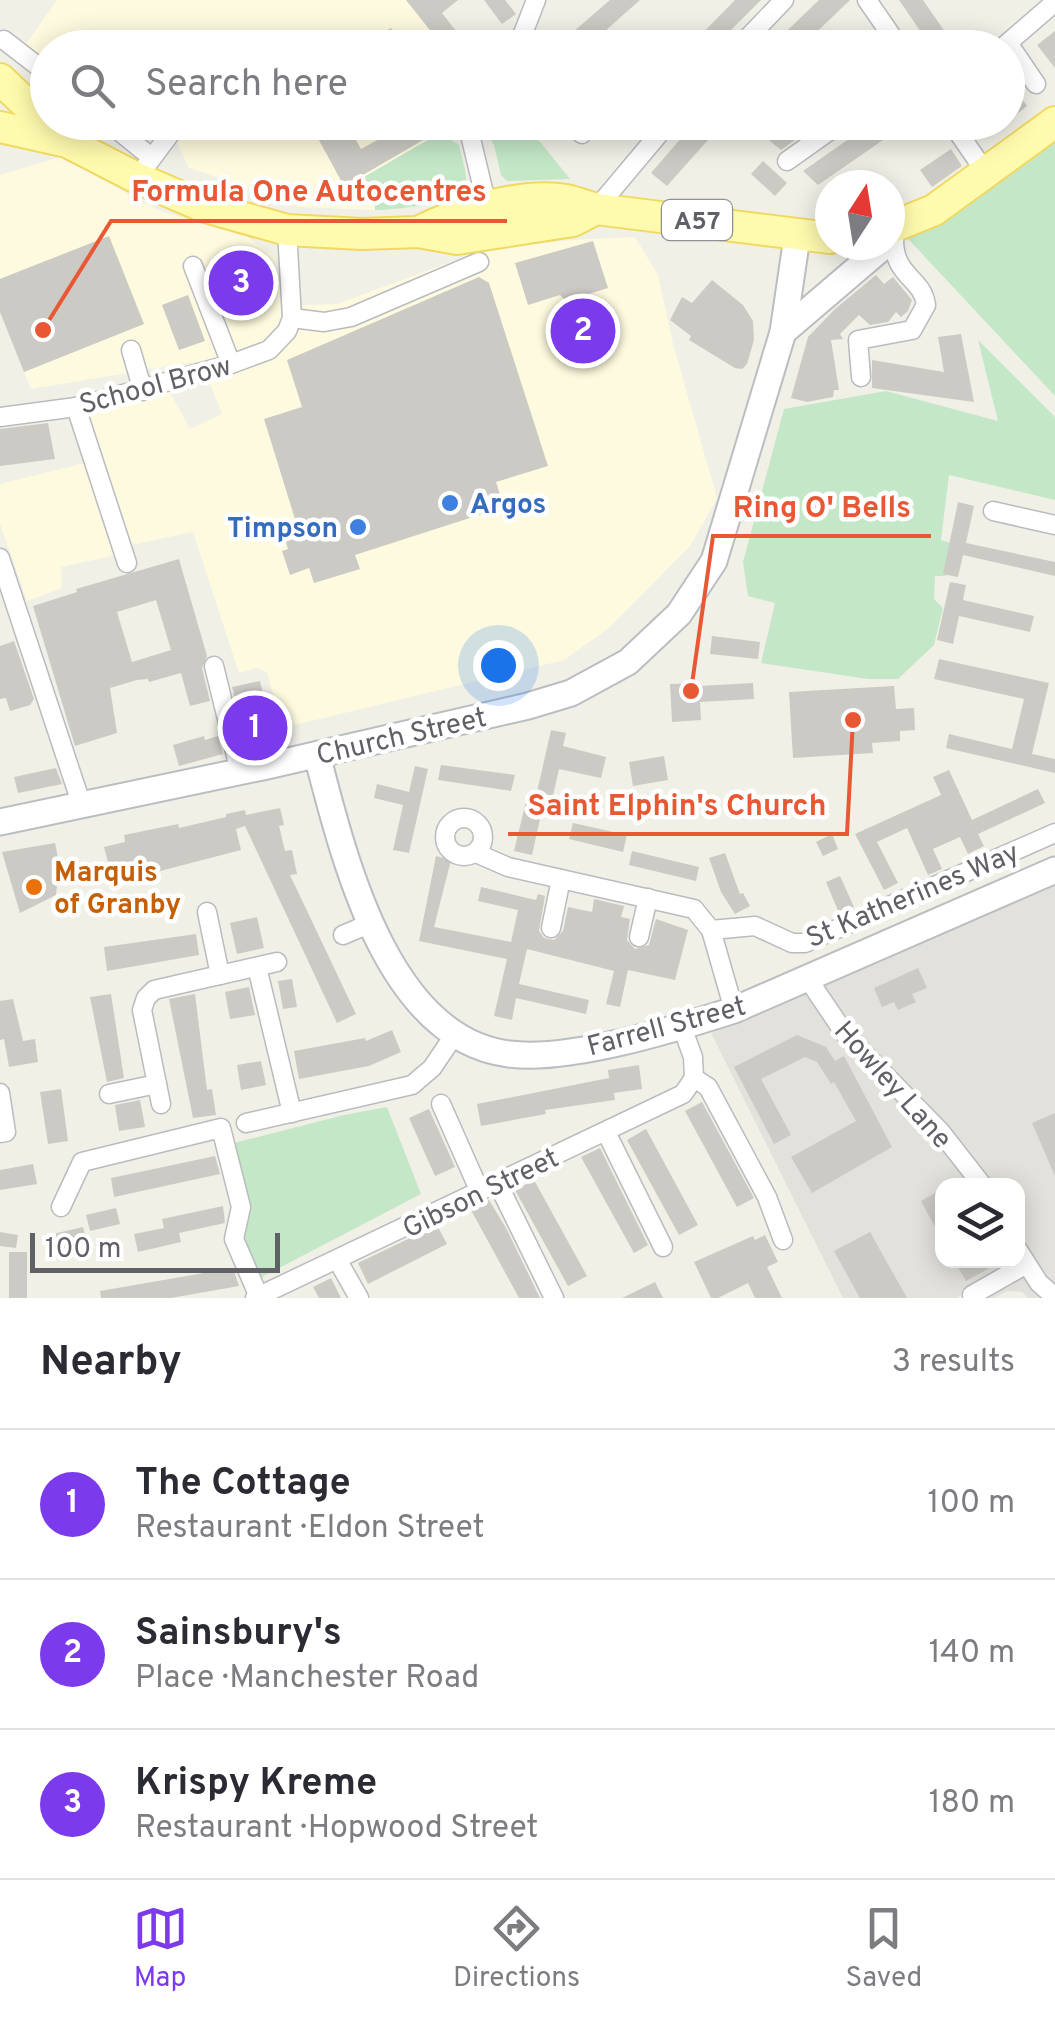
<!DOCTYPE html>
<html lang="en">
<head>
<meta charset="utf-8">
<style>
	body { margin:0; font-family:Overpass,sans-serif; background:#f2f2f3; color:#2b2b33 }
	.controls { position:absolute; right:30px; bottom:30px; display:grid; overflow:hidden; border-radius:20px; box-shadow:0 5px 25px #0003 }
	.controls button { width:90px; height:90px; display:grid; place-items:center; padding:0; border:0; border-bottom:2px solid #e1e1e2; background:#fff; color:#2b2b33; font:50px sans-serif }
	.compass { position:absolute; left:815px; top:170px; width:90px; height:90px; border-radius:50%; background:#fff; box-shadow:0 5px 25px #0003; rotate:12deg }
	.scale { position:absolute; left:30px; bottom:25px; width:250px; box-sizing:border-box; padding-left:10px; border:5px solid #5f6167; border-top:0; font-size:28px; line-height:35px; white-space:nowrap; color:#5f6167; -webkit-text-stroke:8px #fff; paint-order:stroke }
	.you { position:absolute; left:498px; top:665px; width:35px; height:35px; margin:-25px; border:8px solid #fff; border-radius:50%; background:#1a73e8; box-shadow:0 0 0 15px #1a73e833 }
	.badge { display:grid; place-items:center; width:65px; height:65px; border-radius:50%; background:#7c3aed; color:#fff; font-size:32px; font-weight:700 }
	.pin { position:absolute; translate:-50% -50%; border:5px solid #fff; box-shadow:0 2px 10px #0006 }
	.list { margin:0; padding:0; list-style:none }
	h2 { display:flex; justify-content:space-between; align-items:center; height:130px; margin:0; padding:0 40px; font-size:42px }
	h2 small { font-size:32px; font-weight:400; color:#7c7c81 }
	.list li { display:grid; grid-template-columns:65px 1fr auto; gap:30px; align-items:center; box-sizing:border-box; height:150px; padding:0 40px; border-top:2px solid #e1e1e2 }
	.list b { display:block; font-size:38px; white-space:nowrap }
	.list p { margin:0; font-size:32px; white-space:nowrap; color:#7c7c81 }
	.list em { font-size:32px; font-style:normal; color:#7c7c81 }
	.icon { flex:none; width:55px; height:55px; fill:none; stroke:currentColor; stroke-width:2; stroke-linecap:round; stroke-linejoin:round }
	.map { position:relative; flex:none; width:1055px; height:1298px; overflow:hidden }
	.search { position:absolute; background:#fff; box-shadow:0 5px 25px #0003; left:30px; right:30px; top:30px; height:110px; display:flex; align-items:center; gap:25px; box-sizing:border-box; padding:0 35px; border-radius:55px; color:#7c7c81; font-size:38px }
	.sheet { height:580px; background:#fff }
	nav { display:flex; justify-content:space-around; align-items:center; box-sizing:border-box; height:140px; border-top:2px solid #e1e1e2; background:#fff; font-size:28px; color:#7c7c81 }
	nav a { display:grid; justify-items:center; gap:5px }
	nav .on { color:#7c3aed }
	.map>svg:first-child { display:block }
	.commercial { fill:#fefadf }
	.industrial { fill:#e2e1db; fill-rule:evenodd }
	.green { fill:#c4e7c8 }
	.building { fill:#cccac4; fill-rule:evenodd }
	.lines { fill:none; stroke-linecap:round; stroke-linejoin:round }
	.street-casing { stroke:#b9bbc0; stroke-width:21 }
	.secondary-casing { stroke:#babdc2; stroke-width:29 }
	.primary-casing { stroke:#f1d960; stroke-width:34 }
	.street { stroke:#fff; stroke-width:18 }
	.secondary { stroke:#fff; stroke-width:25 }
	.primary { stroke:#fffbae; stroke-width:30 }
	.shop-dot { fill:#3f7fe0; stroke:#fff; stroke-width:4 }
	.food-dot { fill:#e8710a; stroke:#fff; stroke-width:4 }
	.labels { text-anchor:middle; stroke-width:9; stroke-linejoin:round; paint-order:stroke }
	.shield { fill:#fff; stroke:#8f9095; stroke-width:2.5 }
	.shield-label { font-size:25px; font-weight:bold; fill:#5f6167 }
	.street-label { font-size:28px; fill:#5f6167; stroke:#fff }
	.shop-label { font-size:28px; font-weight:bold; fill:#366cbe; stroke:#fff; text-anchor:start }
	.food-label { font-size:28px; font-weight:bold; fill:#c56008; stroke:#fff; text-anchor:start }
	.leader { fill:none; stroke:#e95835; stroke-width:4 }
	.callout-dot { fill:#e95835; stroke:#fff; stroke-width:4 }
	.callout-label { font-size:30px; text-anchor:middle; font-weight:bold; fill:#e95835; stroke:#fff; stroke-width:9; stroke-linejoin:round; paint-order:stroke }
</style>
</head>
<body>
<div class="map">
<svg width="1055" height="1298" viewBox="0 0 1055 1298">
	<rect width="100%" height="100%" fill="#f1f0e7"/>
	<g class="commercial">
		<path d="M57,0H428L464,48H48L47,61L26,44Z"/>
		<path d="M126,123H424L433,137L364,177L375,201V210L299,207L188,167L176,140L160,134H140Z"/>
		<path d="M60,157L158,210L247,237L275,256L283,306L337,304L483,250L573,240L635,237L658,275L673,344L717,498L690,546L609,628L564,660L282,728L267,672L256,668L239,673L193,532L131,545L88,411L168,389L190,429L222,414L207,376L211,359L31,389L24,372L86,347L49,259L0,279V175Z"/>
		<path d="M85,463L117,555L61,567L62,588L27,601L0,524V484Z"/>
	</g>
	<path class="industrial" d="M1055,883V1298H1028L1022,1292L1007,1291L995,1298H972L968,1292L956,1298H843L711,1033ZM942,1186H1018V1260H942Z"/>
	<g class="green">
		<path d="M1055,109V396L896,226Z"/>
		<path d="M481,123H525L570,179L507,181L501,175L494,145Z"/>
		<path d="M445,136L459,145C461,156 468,174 466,185C463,204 392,210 375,210V201L364,177L433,137Z"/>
		<path d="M978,340L1055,417V500L949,475L941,540L954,544L946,576H935L934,599L943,608L934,645L898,679H868L761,663L775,603L748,596L743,562L784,409L886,391L998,421Z"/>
		<path d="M387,1107L421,1194L260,1278L247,1263L226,1145L344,1115Z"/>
	</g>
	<g class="building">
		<path d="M406,0H458L442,13L469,48H444Z"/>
		<path d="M484,0H505L516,14L502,24Z"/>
		<path d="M610,0H640L586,48L573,32Z"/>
		<path d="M735,0H761L713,48H688Z"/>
		<path d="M819,0H850L800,48H769Z"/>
		<path d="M899,0H923L956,48H932Z"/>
		<path d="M391,28L402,48H357Z"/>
		<path d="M1055,31V68L1037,45Z"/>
		<path d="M1008,79L1027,106L1008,121Z"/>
		<path d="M309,122H346L361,149L410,122H420L421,131L430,136L344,186Z"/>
		<path d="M695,122H724L667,186L651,173Z"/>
		<path d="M785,122H820L781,150L765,137Z"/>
		<path d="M873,122H909L818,185L803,171Z"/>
		<path d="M951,149L962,166L932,187L920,170Z"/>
		<path d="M763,161L787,183L775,196L751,174Z"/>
		<path d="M109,236L144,324L24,372L0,312V279Z"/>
		<path d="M593,241L608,288L566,301L560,295L528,305L515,263Z"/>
		<path d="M242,267L255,293L240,300L228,273Z"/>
		<path d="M876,275L884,284L893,277L912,300L908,311L901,317L896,312L888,322L870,325L859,315L840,334L843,339L831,340L839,390H834L833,397L807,402L791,398L808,337L835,309Z"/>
		<path d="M479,277L489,283L548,466L496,482L504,507L355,555L360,569L314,583L309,568L290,575L282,551L288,549L280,524L295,519L264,419L302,407L287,360Z"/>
		<path d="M712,280L743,305L753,321L754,340L747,364L742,369L735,368L689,340L691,336L670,320L682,297L692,303Z"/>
		<path d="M188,295L205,341L179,350L162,305Z"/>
		<path d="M961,334L974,402L872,388V360L944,372L938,337Z"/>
		<path d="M48,423L55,459L0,466V429Z"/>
		<path d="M958,502L974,506L966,543L1055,562V576L963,555L958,577L943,574Z"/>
		<path d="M179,559L207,656L202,668L210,701L190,706L181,673L149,682L148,679L137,680L110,688L117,733L75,746L33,606L77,592L76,589ZM156,600L171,650L132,662L117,612Z"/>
		<path d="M950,582L966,585L963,600L1034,616L1030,632L959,616L953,644L937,640Z"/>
		<path d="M712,636L760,642L758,659L710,654Z"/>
		<path d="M14,641L34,699L30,705L10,711L6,698L0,699V646Z"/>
		<path d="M939,659L1049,683L1032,754L1055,759V773L946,748L949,734L1012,749L1024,699L934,679Z"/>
		<path d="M260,681L273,733L245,740L232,687Z"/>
		<path d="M699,683V686L753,683L754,699L700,702L701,720L672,722L670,684Z"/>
		<path d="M894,686L896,709L914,708L915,730L900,731V741L872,743L873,753L793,758L789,692Z"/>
		<path d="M551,730L566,733L563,746L606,757L601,778L559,769L553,796L537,792Z"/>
		<path d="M204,736L205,740L218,736L223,754L179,766L173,745Z"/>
		<path d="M664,756L668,780L633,786L629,762Z"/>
		<path d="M441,765L515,775L511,791L438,780Z"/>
		<path d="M415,766L428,769L409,853L393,850L403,805L374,798L377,784L409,792Z"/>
		<path d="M56,768L62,784L18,793L14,777Z"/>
		<path d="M949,770L972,820L1038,789L1045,803L978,834L984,846L968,854L960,837L933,849L942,869L928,875L907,828L877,842L898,883L884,890L855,834L941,795L933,777Z"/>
		<path d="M528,793L545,797L532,855L514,851Z"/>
		<path d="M280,808L284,825L279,826L285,851L292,850L297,874L290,875L356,1014L337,1023L245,826L236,829L241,850L133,878L129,862L109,866L104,847L125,842L124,835L178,824L179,828L226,817V814L245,810L246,815Z"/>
		<path d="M573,823L627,835L623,852L569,839Z"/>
		<path d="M832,834L838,849L823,856L816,842Z"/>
		<path d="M55,843L59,863L56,895L20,913L2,852Z"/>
		<path d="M632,851L699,867L696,881L629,865Z"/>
		<path d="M725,853L740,894L743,893L750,906L735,914L721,892L709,858Z"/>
		<path d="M436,856L451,860L434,927L511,942L518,910L478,901L481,887L536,900L538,894L545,896L539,931L544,938L554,940L563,931L568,907L592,912L594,899L624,906L621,917L630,919L627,940L635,949L649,945L656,919L688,930L675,980L628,970L620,1007L606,1004L614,971L527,949L519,984L589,1000L586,1014L516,998L512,1020L494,1016L507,959L419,941Z"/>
		<path d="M840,876L854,907L839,913L826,882Z"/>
		<path d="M257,917L264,948L237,954L230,923Z"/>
		<path d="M196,934L199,955L107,971L104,947Z"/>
		<path d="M918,968L927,988L912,994L916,1002L898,1010L894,1002L882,1007L874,988Z"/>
		<path d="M292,979L297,1007L283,1009L278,981Z"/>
		<path d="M249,987L255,1015L230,1019L225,992Z"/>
		<path d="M111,994L124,1078L107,1082L90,997Z"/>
		<path d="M195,994L207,1090L212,1089L216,1115L193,1118L169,999Z"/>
		<path d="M13,999L23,1041L35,1039L38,1062L9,1067L4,1039L0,1040V1001Z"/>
		<path d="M392,1030L401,1052L369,1066L299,1079L294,1051L365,1038L366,1041Z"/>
		<path d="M797,1035L826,1047L835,1061L844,1056L892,1147L812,1193L791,1157L856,1121L834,1082L831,1084L817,1062L805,1057L761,1079L791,1135L774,1144L734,1067Z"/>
		<path d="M261,1061L266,1085L241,1090L237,1065Z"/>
		<path d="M639,1065L642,1089L614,1093L615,1100L545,1110L546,1114L481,1126L477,1104L609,1078L608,1070Z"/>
		<path d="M61,1089L68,1141L48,1144L40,1092Z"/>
		<path d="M140,1100L145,1127L119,1131L115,1105Z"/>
		<path d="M702,1102L754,1198L737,1207L685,1111Z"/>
		<path d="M429,1109L455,1167L435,1176L409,1118Z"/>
		<path d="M1055,1113V1176L1032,1123Z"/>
		<path d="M646,1129L698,1225L679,1235L627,1140Z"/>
		<path d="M600,1148L648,1245L634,1253L581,1157Z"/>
		<path d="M215,1156L220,1174L114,1197L111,1178Z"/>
		<path d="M33,1164L37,1184L0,1190V1170Z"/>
		<path d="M534,1180L587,1276L568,1286L515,1190Z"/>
		<path d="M942,1189V1240L921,1201Z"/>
		<path d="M489,1200L506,1228L540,1298H519L471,1210Z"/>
		<path d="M223,1206L225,1223L179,1233L181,1242L138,1252L134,1234L164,1228L162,1219Z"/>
		<path d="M116,1208L120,1224L90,1231L86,1215Z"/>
		<path d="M437,1225L447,1244L368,1284L358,1263Z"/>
		<path d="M83,1227L87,1243L57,1250L53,1234Z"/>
		<path d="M0,1232L18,1235L16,1248L0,1246Z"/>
		<path d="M870,1232L907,1298H860L834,1251Z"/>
		<path d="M765,1235L778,1262L767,1267L782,1298H755L748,1283L718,1298H711L694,1262L753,1236L755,1240Z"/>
		<rect x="9" y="1252" width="18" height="46"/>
		<path d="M954,1260H1004L966,1281Z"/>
		<path d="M233,1268L239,1286L171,1298H101L100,1291Z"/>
		<path d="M331,1278L341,1298H319L313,1287Z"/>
		<path d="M655,1282L663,1298H622Z"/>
	</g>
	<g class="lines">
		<defs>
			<g id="street">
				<path d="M867,0L900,48"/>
				<path d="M4,40L48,74"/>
				<path d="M1008,43L1036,84"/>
				<path d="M504,48L522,36L536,0"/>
				<path d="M738,48L784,0"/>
				<path d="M1002,48L1055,2"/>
				<path d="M108,122L151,157"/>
				<path d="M467,122L489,214"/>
				<path d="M580,122L582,134"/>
				<path d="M951,122L986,173"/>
				<path d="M432,124L450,122"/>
				<path d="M552,129L559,122"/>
				<path d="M787,161L842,122"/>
				<path d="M137,178L179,122"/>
				<path d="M596,209L669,122"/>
				<path d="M193,266L231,364"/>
				<path d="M292,318L324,322L351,317L479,262"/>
				<path d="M131,350L143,391"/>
				<path d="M861,377L858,340L912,330L926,305C922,276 893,278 894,237"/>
				<path d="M76,407L127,563"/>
				<path d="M0,417L76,407L231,364L269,350L287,331L292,318L287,230"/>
				<path d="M993,511L1055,525"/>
				<path d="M0,558L82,806"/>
				<path d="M214,666L240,772"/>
				<circle cx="464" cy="837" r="19"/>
				<path d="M476,853L508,867L694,909L711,930L734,1010"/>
				<path d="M207,912L220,975"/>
				<path d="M551,928L561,879"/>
				<path d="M711,930L755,926L792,943H805L1055,833"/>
				<path d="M343,935L371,923"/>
				<path d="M639,937L648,898"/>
				<path d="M257,967L292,1113"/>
				<path d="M808,979L845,1034L940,1131L983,1186"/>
				<path d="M682,1027L693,1057L694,1078L708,1087L767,1197L783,1240"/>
				<path d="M0,1093L6,1132L0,1133"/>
				<path d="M109,1094L157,1084"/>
				<path d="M161,1104L142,1010L146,998L154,990L277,962"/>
				<path d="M441,1104L480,1192"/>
				<path d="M246,1123L412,1085L432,1068L455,1034"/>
				<path d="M606,1132L663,1247"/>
				<path d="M498,1184L554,1298"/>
				<path d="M61,1207L82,1162L221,1128L241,1207L234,1239L259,1297"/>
				<path d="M1018,1250L1039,1283L1055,1297"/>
				<path d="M338,1261L359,1298"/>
				<path d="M972,1295L1025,1265"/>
				<path d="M255,1298L683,1094L694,1078"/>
			</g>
			<g id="secondary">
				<path d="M783,332L885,245"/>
				<path d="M317,755C343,854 386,1039 509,1054C569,1062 675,1029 734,1010L1055,870"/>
				<path d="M0,822L267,766L528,706L571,693L628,662L679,614L714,561L783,332L797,237"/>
			</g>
			<g id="primary">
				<path d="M0,79L59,135"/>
				<path d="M0,127L67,142L137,178L202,206L287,230L362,234L418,232L457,239L573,221L596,209"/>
				<path d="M890,228L934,210L1055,122"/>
				<path d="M418,232C456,213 522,192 566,200C576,202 586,206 596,209L830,238"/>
			</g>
		</defs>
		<use href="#street" class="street-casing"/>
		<use href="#secondary" class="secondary-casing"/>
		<use href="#primary" class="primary-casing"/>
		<use href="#street" class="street"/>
		<use href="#secondary" class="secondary"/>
		<use href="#primary" class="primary"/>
	</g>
	<g class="shop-dot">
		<circle cx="450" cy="503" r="10"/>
		<circle cx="358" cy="527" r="10"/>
	</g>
	<circle class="food-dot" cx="34" cy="887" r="10"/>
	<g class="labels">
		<rect class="shield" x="662" y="200" width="70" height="40" rx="8"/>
		<g class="shield-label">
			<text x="697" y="229">A57</text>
		</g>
		<g class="street-label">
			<text transform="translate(155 384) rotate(-15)" y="10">School Brow</text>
			<text transform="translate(401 735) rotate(-13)" y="10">Church Street</text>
			<text transform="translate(912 894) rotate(-23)" y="10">St Katherines Way</text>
			<text transform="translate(666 1025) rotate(-15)" y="10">Farrell Street</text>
			<text transform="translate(894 1084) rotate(48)" y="10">Howley Lane</text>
			<text transform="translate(480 1192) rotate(-26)" y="10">Gibson Street</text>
		</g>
		<g class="shop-label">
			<text x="470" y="513">Argos</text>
			<text x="338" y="537" text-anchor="end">Timpson</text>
		</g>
		<g class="food-label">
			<text x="54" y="881">Marquis<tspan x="54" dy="32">of Granby</tspan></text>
		</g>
	</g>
	<path class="leader" d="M43 330L111 221H507M691 691L713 536H931M853 720L847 834H508"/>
	<g class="callout-dot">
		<circle cx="43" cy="330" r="10"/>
		<circle cx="691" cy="691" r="10"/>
		<circle cx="853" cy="720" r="10"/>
	</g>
	<g class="callout-label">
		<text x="309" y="201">Formula One Autocentres</text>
		<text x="822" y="517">Ring O' Bells</text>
		<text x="677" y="815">Saint Elphin's Church</text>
	</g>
</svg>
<div class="controls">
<button><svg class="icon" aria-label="layers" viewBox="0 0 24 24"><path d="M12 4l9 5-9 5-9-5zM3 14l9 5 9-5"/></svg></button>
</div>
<svg class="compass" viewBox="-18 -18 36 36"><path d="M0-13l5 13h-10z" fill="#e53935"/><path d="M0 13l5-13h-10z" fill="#7c7c81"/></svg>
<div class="scale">100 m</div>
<div class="you"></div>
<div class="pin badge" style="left:255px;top:728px">1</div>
<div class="pin badge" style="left:583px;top:331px">2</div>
<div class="pin badge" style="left:241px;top:283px">3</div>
<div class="search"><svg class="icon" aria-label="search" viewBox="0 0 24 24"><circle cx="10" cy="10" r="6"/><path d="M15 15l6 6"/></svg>Search here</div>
</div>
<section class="sheet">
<h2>Nearby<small>3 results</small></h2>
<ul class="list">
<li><span class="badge">1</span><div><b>The Cottage</b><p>Restaurant · Eldon Street</p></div><em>100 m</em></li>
<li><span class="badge">2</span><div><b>Sainsbury's</b><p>Place · Manchester Road</p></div><em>140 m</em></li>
<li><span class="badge">3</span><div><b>Krispy Kreme</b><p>Restaurant · Hopwood Street</p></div><em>180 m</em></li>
</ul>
</section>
<nav>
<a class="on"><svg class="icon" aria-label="map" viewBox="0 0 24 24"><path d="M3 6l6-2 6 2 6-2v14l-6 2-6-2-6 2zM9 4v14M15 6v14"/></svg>Map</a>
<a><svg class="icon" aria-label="directions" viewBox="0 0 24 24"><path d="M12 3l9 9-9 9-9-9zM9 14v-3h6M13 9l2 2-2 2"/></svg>Directions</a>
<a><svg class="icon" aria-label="saved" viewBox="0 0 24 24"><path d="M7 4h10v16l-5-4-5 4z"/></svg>Saved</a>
</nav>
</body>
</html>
